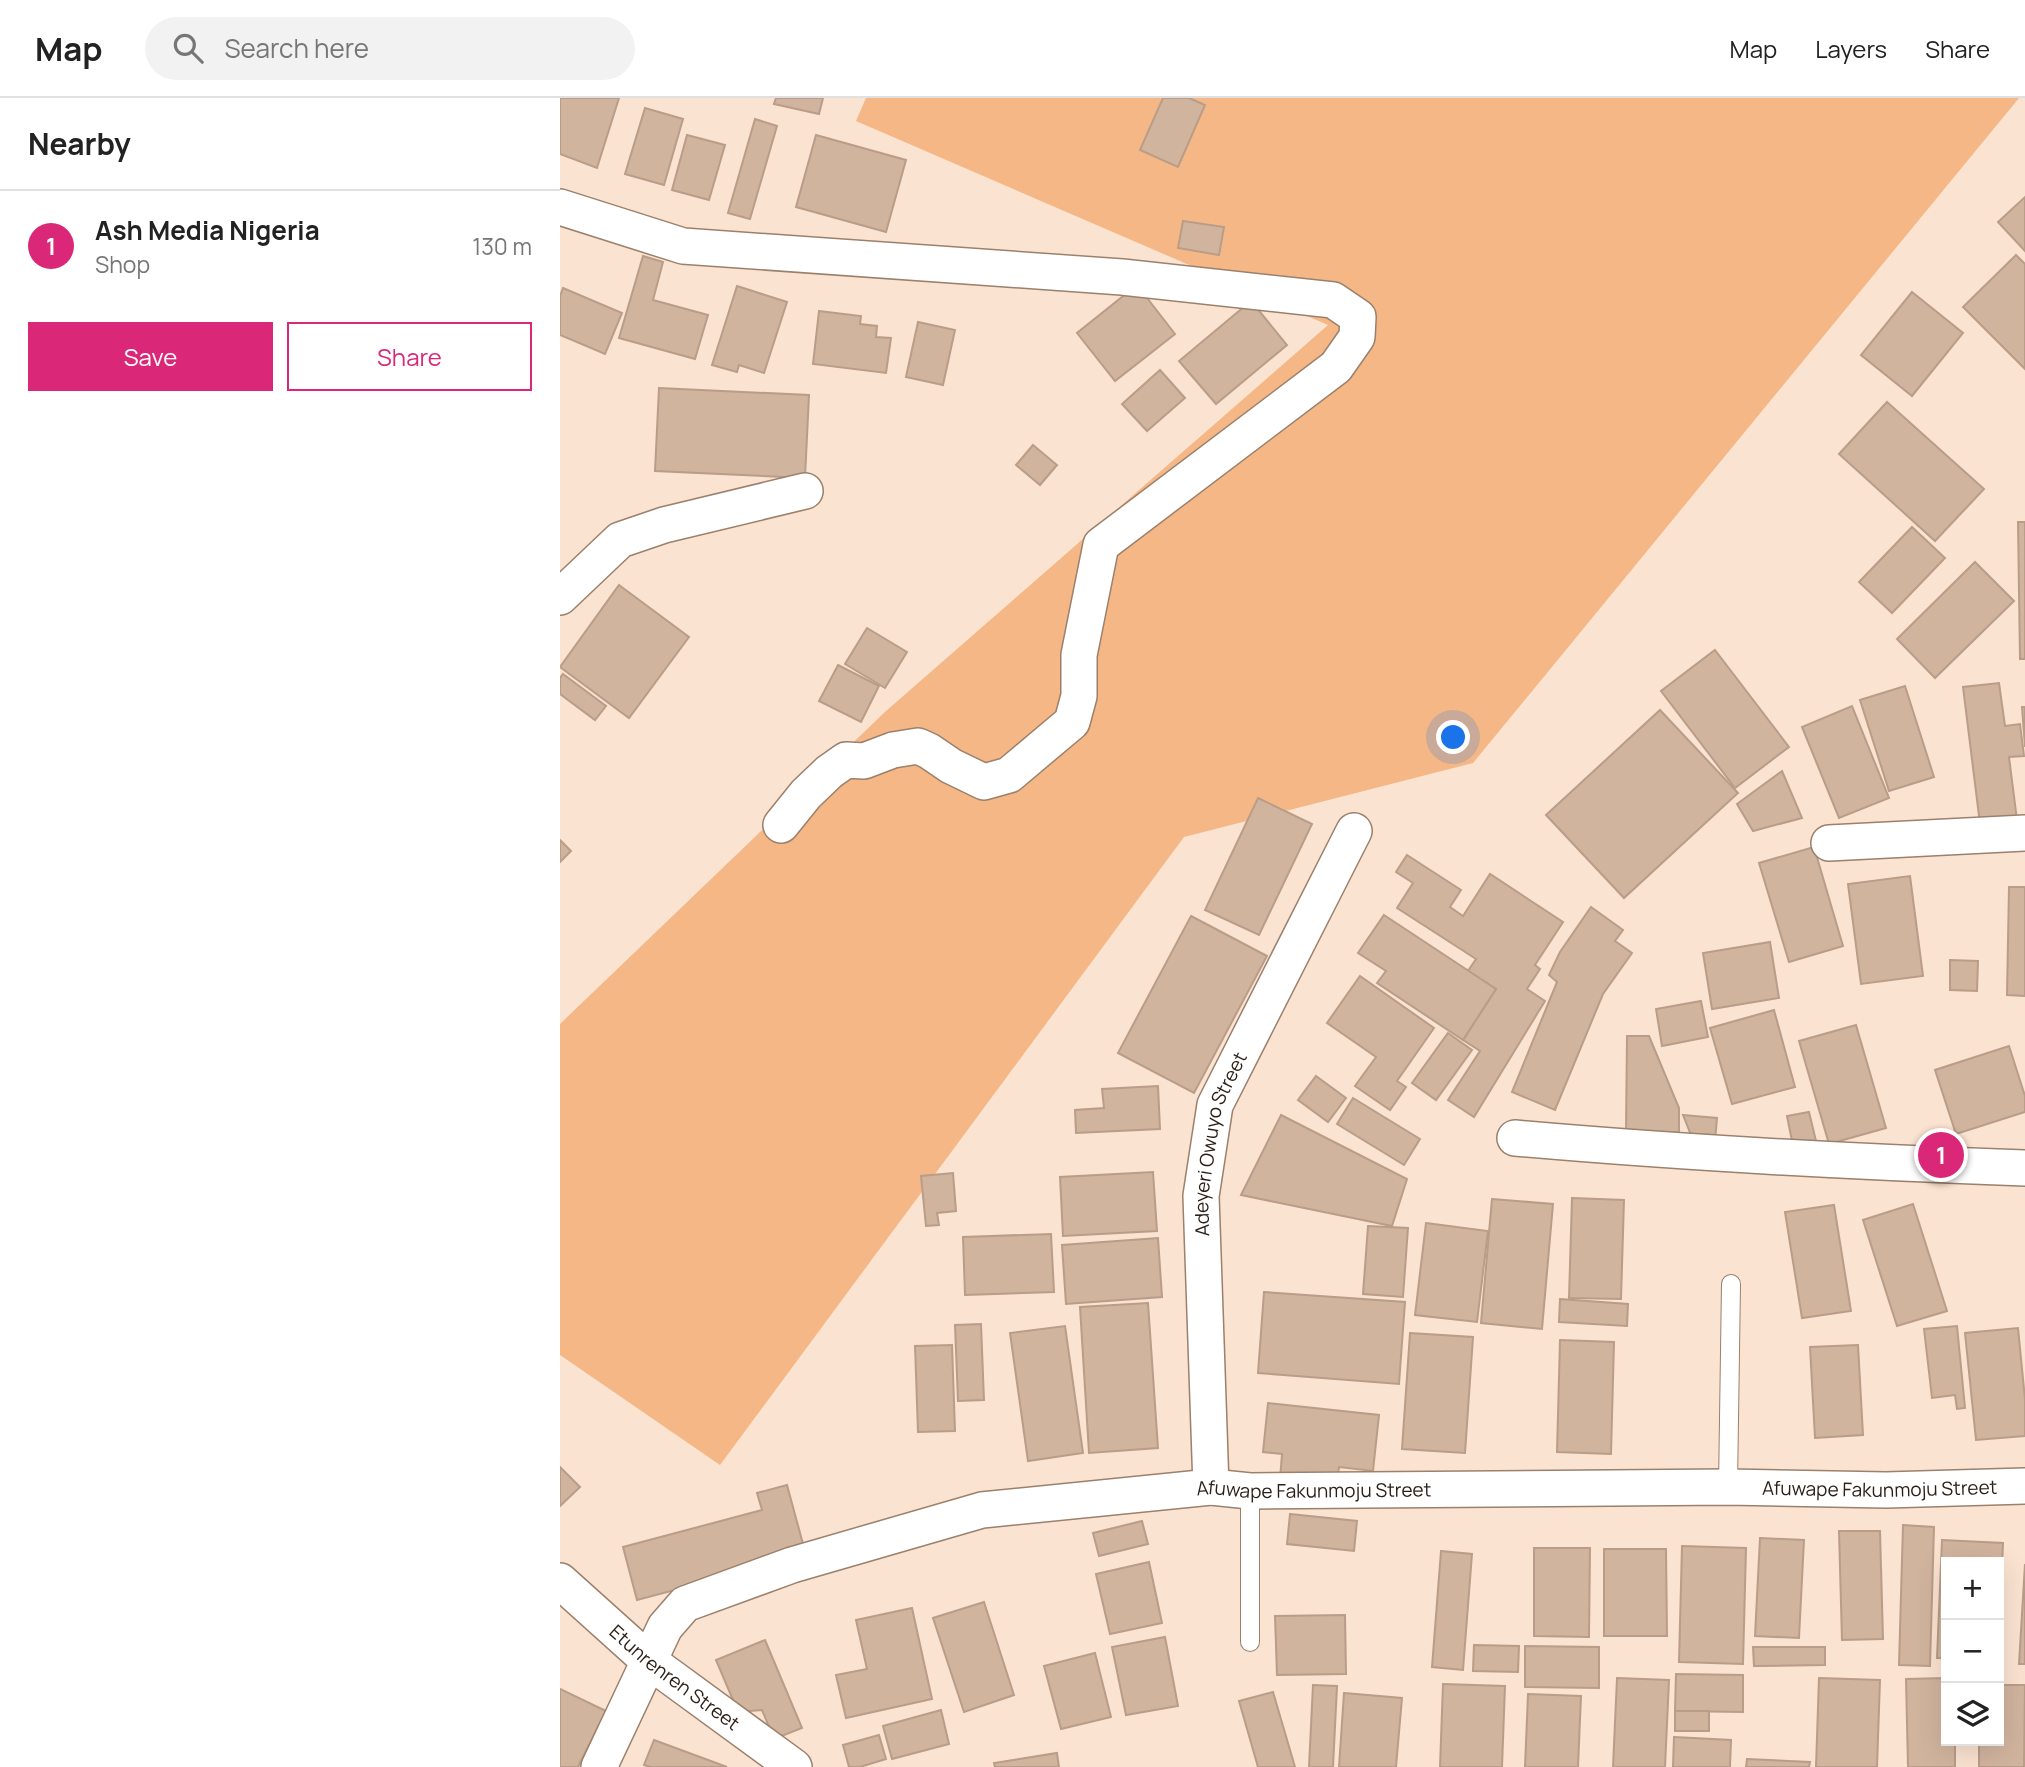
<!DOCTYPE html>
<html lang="en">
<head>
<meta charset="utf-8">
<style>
	body { margin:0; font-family:Manrope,sans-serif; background:#f2f2f2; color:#222 }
	.controls { position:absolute; right:21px; bottom:21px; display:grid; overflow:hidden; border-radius:0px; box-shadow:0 7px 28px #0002 }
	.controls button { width:63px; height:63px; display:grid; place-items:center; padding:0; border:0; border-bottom:2px solid #e0e0e0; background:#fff; color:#222; font:35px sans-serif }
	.you { position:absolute; left:894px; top:640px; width:24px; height:24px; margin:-18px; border:5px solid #fff; border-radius:50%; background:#1a73e8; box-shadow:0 0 0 10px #1a73e833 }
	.badge { display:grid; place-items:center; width:46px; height:46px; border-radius:50%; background:#db2777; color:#fff; font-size:23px; font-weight:700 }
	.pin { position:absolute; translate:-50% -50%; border:4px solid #fff; box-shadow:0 2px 7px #0006 }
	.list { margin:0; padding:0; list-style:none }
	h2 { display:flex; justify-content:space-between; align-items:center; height:91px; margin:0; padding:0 28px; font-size:30px }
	h2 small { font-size:23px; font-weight:400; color:#767676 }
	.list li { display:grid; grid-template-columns:46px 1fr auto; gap:21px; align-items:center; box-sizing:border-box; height:112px; padding:0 28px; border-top:2px solid #e0e0e0 }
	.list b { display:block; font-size:26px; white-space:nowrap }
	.list p { margin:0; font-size:23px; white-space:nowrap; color:#767676 }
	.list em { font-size:23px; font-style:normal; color:#767676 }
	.actions { display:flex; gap:14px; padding:21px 28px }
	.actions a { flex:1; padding:16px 0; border:2px solid #db2777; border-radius:0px; text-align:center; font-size:24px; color:#db2777 }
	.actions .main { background:#db2777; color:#fff }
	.icon { flex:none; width:38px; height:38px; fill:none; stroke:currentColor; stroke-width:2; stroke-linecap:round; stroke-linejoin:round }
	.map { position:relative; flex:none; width:1465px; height:1669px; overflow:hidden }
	header { display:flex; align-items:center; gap:42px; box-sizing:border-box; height:98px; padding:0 35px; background:#fff; border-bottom:2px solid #e0e0e0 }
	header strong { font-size:33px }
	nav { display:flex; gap:38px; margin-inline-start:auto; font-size:24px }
	.search { width:490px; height:63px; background:#f2f2f2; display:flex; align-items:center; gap:18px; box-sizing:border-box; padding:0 24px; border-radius:38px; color:#767676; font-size:26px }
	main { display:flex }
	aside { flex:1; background:#fff }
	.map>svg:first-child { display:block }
	.green { fill:#f5b785 }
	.building { fill:#d1b49e; stroke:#b99d88; stroke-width:2 }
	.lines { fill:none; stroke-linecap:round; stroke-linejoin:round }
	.service-casing { stroke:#9b806c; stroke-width:20 }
	.minor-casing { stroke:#9b806c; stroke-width:38 }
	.service { stroke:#fff; stroke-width:18 }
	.minor { stroke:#fff; stroke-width:35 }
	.labels { text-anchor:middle; stroke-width:6; stroke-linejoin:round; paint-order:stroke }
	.street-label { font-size:19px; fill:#2a1f17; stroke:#faf4f0 }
</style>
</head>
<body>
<header>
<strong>Map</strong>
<div class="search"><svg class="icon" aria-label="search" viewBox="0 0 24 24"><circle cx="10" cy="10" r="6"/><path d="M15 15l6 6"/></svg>Search here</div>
<nav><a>Map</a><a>Layers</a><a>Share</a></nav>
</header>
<main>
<aside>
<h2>Nearby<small></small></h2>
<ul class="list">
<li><span class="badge">1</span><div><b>Ash Media Nigeria</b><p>Shop</p></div><em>130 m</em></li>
</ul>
<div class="actions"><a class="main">Save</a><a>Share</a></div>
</aside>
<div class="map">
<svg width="1465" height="1669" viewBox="0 0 1465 1669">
	<rect width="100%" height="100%" fill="#fbe3d1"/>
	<path class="green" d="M306,0H1459L913,665L624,739L160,1367L0,1257V926L326,613L768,227L296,23Z"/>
	<g class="building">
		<path d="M0,0H59L37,70L0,56Z"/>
		<path d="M216,0H263L259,16L214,6Z"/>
		<path d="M603,0H629L645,7L618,69L580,52Z"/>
		<path d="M85,10L123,21L104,87L65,76Z"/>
		<path d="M195,21L217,28L190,121L168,115Z"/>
		<path d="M127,37L165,47L149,102L112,92Z"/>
		<path d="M256,37L346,62L326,134L236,109Z"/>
		<path d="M1465,99V153L1438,124Z"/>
		<path d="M623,123L664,129L659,157L618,150Z"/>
		<path d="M1456,157L1465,166V271L1403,209Z"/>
		<path d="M83,158L103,164L93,202L148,217L135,261L59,240Z"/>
		<path d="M577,187L615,236L555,283L517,235Z"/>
		<path d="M177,188L227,204L204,275L179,267L177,274L152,267Z"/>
		<path d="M3,190L62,215L45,256L0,237V198Z"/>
		<path d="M1352,194L1403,235L1352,298L1301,257Z"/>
		<path d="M691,203L727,247L656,306L619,263Z"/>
		<path d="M259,213L301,218L300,226L317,228L316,239L331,240L326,275L253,266Z"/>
		<path d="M358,224L395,232L383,287L346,279Z"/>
		<path d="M600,272L625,300L587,333L562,306Z"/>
		<path d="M99,290L249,297L245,380L95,373Z"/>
		<path d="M1327,304L1424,391L1375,443L1279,356Z"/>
		<path d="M473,347L497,367L480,387L456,367Z"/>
		<path d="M1458,424H1465V561H1460Z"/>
		<path d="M1352,429L1385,460L1332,515L1299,484Z"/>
		<path d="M1415,464L1454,503L1375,580L1337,541Z"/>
		<path d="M59,487L129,539L69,620L0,569Z"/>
		<path d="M307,530L347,554L325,590L285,566Z"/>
		<path d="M1155,552L1229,649L1175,690L1101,593Z"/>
		<path d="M278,567L319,588L301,624L259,603Z"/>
		<path d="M3,576L46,608L35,622L0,596V580Z"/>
		<path d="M1439,585L1445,628L1460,626L1464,658L1449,659L1457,722L1420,726L1403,589Z"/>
		<path d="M1345,588L1374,679L1329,693L1300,602Z"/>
		<path d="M1292,608L1329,700L1279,720L1242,629Z"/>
		<path d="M1462,609H1465V649Z"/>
		<path d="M1100,612L1178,695L1064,800L986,717Z"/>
		<path d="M1222,673L1242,720L1193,733L1177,706Z"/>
		<path d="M698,700L752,726L699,837L645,812Z"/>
		<path d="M0,742L11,753L0,764Z"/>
		<path d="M1254,749L1283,848L1229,864L1199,765Z"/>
		<path d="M847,757L901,792L890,809L903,818L930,776L1003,824L975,867L980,871L967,891L985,903L914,1019L888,1002L920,953L903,942L936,891L908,873L916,861L837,810L853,785L836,774Z"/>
		<path d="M1350,778L1363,878L1301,886L1288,786Z"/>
		<path d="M1449,789H1465V898L1447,897Z"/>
		<path d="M1031,809L1063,832L1055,843L1072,855L1043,896L995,1012L952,994L997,884L989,877L1000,854Z"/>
		<path d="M824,817L936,891L903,942L817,885L826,873L798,855Z"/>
		<path d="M631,818L707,858L634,995L558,955Z"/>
		<path d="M1210,844L1219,900L1152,911L1143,855Z"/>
		<path d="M1390,862L1418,863L1417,893L1390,892Z"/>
		<path d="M800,878L874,930L837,983L846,989L830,1012L795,988L816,959L767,925Z"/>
		<path d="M1141,903L1148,939L1102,948L1096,911Z"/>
		<path d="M1214,912L1235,989L1172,1006L1150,930Z"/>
		<path d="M1296,927L1326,1030L1269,1046L1239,943Z"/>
		<path d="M888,935L912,952L876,1002L852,985Z"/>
		<path d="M1067,938H1089L1119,1010V1035L1066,1034Z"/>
		<path d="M1449,948L1465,998V1014L1396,1036L1375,972Z"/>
		<path d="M756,978L786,1000L768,1024L738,1002Z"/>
		<path d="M598,988L600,1031L516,1035L515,1012L544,1010L542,991Z"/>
		<path d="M793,1000L860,1041L844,1067L777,1026Z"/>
		<path d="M1249,1014L1256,1043L1233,1048L1227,1018Z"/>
		<path d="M721,1017L847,1081L832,1128L681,1097Z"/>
		<path d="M1123,1017L1157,1020L1155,1043L1133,1042Z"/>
		<path d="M593,1074L597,1133L503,1138L500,1079Z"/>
		<path d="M393,1075L396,1113L377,1115L379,1127L366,1128L361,1078Z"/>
		<path d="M1012,1100L1064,1102L1061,1201L1009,1200Z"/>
		<path d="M932,1101L993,1106L982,1231L921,1225Z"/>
		<path d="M1353,1106L1387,1213L1337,1228L1303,1122Z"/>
		<path d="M1274,1107L1291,1213L1242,1220L1225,1114Z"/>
		<path d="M866,1125L928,1133L917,1224L855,1217Z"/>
		<path d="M808,1128L848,1130L843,1199L803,1196Z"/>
		<path d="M491,1136L494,1194L405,1197L403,1139Z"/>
		<path d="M598,1140L602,1199L506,1206L502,1147Z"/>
		<path d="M704,1194L845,1204L839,1286L698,1275Z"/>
		<path d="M1000,1201L1068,1206L1067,1228L999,1224Z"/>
		<path d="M588,1205L598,1350L529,1355L520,1209Z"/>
		<path d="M421,1226L424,1302L398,1303L395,1227Z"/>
		<path d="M505,1228L523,1355L468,1363L450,1235Z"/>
		<path d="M1397,1228L1405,1310L1397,1311L1395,1297L1372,1300L1364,1231Z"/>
		<path d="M1458,1230L1465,1301V1338L1416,1342L1405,1235Z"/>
		<path d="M850,1235L913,1239L905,1355L842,1351Z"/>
		<path d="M1000,1242L1054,1244L1051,1356L997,1354Z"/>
		<path d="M392,1247L395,1333L358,1334L355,1248Z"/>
		<path d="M1298,1247L1303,1337L1255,1340L1250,1249Z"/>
		<path d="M708,1305L819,1317L813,1373L779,1369L777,1387L720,1381L722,1356L703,1354Z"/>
		<path d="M0,1369L20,1389L0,1408Z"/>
		<path d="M227,1387L246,1457L77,1502L63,1449L202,1412L197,1395Z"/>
		<path d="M730,1416L797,1423L794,1453L727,1446Z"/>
		<path d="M582,1423L588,1446L539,1458L533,1435Z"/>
		<path d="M1343,1427L1374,1429L1370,1568L1339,1567Z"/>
		<path d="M1279,1433H1320L1323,1541L1282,1542Z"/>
		<path d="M1200,1440L1244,1442L1239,1540L1195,1538Z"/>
		<path d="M1382,1442L1443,1445L1439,1540V1464H1386V1560H1377Z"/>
		<path d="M1122,1448L1186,1450L1183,1566L1119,1564Z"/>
		<path d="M974,1450H1030L1029,1539L974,1538Z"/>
		<path d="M1044,1451H1106L1107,1538H1044Z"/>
		<path d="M881,1453L912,1456L903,1572L872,1569Z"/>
		<path d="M589,1464L602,1525L550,1536L536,1476Z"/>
		<path d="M1465,1466V1566H1459Z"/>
		<path d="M424,1504L454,1597L404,1614L373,1520Z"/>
		<path d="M352,1510L372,1601L286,1620L276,1577L307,1571L296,1522Z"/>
		<path d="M785,1517L786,1576L717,1577L715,1518Z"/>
		<path d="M605,1539L618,1608L566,1617L552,1549Z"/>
		<path d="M205,1542L242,1630L214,1641L202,1612L178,1614L156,1562Z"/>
		<path d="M914,1547L959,1548L958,1574L913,1573Z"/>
		<path d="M965,1548L1039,1549V1590L965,1589Z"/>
		<path d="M1193,1549H1265V1567L1194,1568Z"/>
		<path d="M535,1555L551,1619L501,1631L484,1568Z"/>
		<path d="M1116,1576L1183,1577V1614L1115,1613Z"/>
		<path d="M1057,1580L1109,1582L1105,1669H1053Z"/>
		<path d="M1259,1580L1320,1582L1317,1669H1256Z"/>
		<path d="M1386,1580V1643H1395V1669H1348L1346,1581Z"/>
		<path d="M883,1586L945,1588L942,1669H880Z"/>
		<path d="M753,1587L777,1588L773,1669H749Z"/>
		<path d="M1439,1587H1465L1464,1669H1419V1643H1439Z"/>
		<path d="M0,1591L46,1613L18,1669H0Z"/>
		<path d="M713,1594L735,1669H698L679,1603Z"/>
		<path d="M784,1595L842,1600L836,1669H779Z"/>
		<path d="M968,1596L1021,1598L1018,1669H965Z"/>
		<path d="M381,1612L389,1646L332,1661L323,1628Z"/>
		<rect x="1115" y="1613" width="34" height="20"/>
		<path d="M319,1637L326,1661L300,1669H289L283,1647Z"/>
		<path d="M1114,1639L1171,1642L1170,1669H1113Z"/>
		<path d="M94,1642L167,1669H90L84,1667Z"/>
		<path d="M497,1655L499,1669H435L434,1665Z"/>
		<path d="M1187,1661L1250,1664L1249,1669H1186Z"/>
	</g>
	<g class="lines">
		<defs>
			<g id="service">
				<path d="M1168,1389L1171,1186"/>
				<path d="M690,1393V1544"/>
			</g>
			<g id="minor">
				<path d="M0,109L123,148L562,179L773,202L798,219L797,239L776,269L541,447L519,557V598L512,624L449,677L424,684L391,668L369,653L358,648L333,652L304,663L286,662L269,674L246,696L221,727"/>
				<path d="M0,499L60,442L104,427L245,393"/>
				<path d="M1269,745L1465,735"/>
				<path d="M955,1040C1125,1055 1294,1064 1465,1070"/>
				<path id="s1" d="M651,1389L641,1098L655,1007L794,733"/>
				<path id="s2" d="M0,1483L89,1563L234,1669"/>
				<path id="s3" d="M39,1669L105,1529L125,1506L232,1467L422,1412L651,1389L690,1393L1168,1389L1326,1392L1465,1388"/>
			</g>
		</defs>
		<use href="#service" class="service-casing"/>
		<use href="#minor" class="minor-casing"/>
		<use href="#service" class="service"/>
		<use href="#minor" class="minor"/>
	</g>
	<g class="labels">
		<g class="street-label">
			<text dy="7" stroke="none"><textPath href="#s1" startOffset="346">Adeyeri Owuyo Street</textPath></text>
			<text dy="7" stroke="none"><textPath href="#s3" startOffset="1396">Afuwape Fakunmoju Street</textPath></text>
			<text dy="7" stroke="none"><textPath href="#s3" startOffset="830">Afuwape Fakunmoju Street</textPath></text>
			<text dy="7" stroke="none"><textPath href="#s2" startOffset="150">Etunrenren Street</textPath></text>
		</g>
	</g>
</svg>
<div class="controls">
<button>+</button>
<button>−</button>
<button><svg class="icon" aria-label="layers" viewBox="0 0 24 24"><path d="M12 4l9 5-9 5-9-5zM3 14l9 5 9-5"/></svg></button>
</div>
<div class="you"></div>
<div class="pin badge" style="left:1381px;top:1057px">1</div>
</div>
</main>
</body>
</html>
